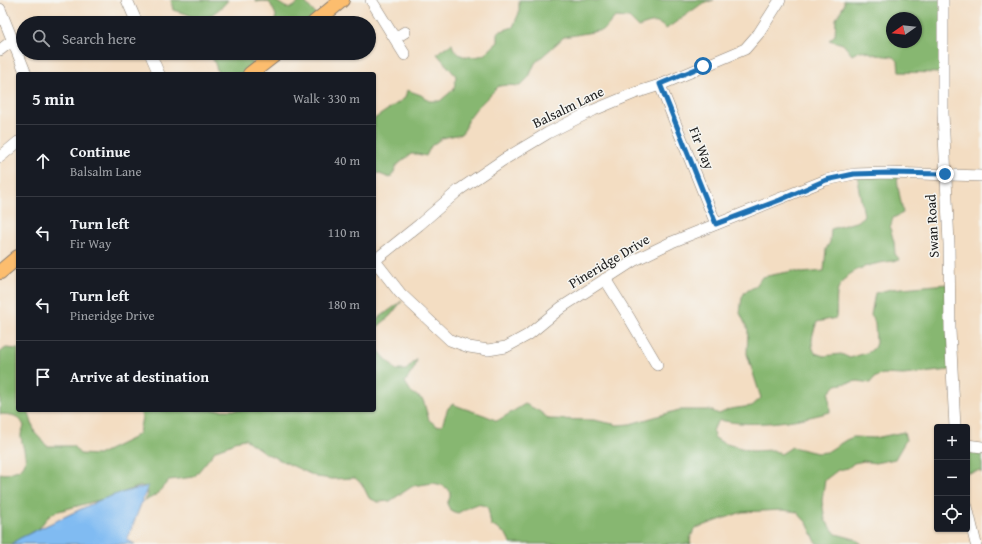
<!DOCTYPE html>
<html lang="en">
<head>
<meta charset="utf-8">
<style>
	body { margin:0; font-family:"Gentium Book Plus",serif; background:#20242c; color:#f1f3f6 }
	.controls { position:absolute; right:12px; bottom:12px; display:grid; overflow:hidden; border-radius:4px; box-shadow:0 1px 3px #0004 }
	.controls button { width:36px; height:36px; display:grid; place-items:center; padding:0; border:0; border-bottom:1px solid #363941; background:#171b24; color:#f1f3f6; font:20px sans-serif }
	.compass { position:absolute; left:886px; top:12px; width:36px; height:36px; border-radius:50%; background:#171b24; box-shadow:0 1px 3px #0004; rotate:256deg }
	.stop { position:absolute; width:12px; height:12px; margin:-9px; border:3px solid #1f6fb2; border-radius:50%; background:#fff }
	.stop.end { background:#1f6fb2; border-color:#fff; box-shadow:0 1px 4px #0008 }
	.list { margin:0; padding:0; list-style:none }
	h2 { display:flex; justify-content:space-between; align-items:center; height:52px; margin:0; padding:0 16px; font-size:17px }
	h2 small { font-size:13px; font-weight:400; color:#9ea1a6 }
	.list li { display:grid; grid-template-columns:26px 1fr auto; gap:12px; align-items:center; box-sizing:border-box; height:72px; padding:0 16px; border-top:1px solid #363941 }
	.list b { display:block; font-size:15px; white-space:nowrap }
	.list p { margin:0; font-size:13px; white-space:nowrap; color:#9ea1a6 }
	.list em { font-size:13px; font-style:normal; color:#9ea1a6 }
	.icon { flex:none; width:22px; height:22px; fill:none; stroke:currentColor; stroke-width:2; stroke-linecap:round; stroke-linejoin:round }
	.map { position:relative; flex:none; width:982px; height:544px; overflow:hidden }
	.search { position:absolute; background:#171b24; box-shadow:0 1px 3px #0004; left:16px; top:16px; width:360px; height:44px; display:flex; align-items:center; gap:10px; box-sizing:border-box; padding:0 14px; border-radius:22px; color:#9ea1a6; font-size:15px }
	.panel { position:absolute; background:#171b24; box-shadow:0 1px 3px #0004; left:16px; top:72px; width:360px; height:340px; border-radius:4px }
	.map>svg:first-child { display:block }
	.forest { fill:#87b771; stroke:#526a46; fill-rule:evenodd }
	.water { fill:#80bbf2; stroke:#4e6c87 }
	.lines { fill:none; stroke-linecap:round; stroke-linejoin:round }
	.minor-casing { stroke:#887c6f; stroke-width:12 }
	.major-casing { stroke:#887c6f; stroke-width:16 }
	.minor { stroke:#fff; stroke-width:11 }
	.major { stroke:#fcbd6e; stroke-width:14 }
	.route { stroke:#1f6fb2; stroke-width:5 }
	.labels { text-anchor:middle; stroke-width:3; stroke-linejoin:round; paint-order:stroke }
	.street-label { font-size:14px; fill:#1c1c1c; stroke:#f6f6f2 }
</style>
</head>
<body>
<div class="map">
<svg width="982" height="544" viewBox="0 0 982 544">
	<rect width="100%" height="100%" fill="#f6f6f2"/>
	<filter id="ink" filterUnits="userSpaceOnUse"><feTurbulence type="fractalNoise" baseFrequency=".025" numOctaves="2"/><feDisplacementMap in="SourceGraphic" scale="8" xChannelSelector="R" yChannelSelector="G"/><feConvolveMatrix kernelMatrix="1 2 1 2 8 2 1 2 1" color-interpolation-filters="sRGB"/></filter>
	<filter id="wash" filterUnits="userSpaceOnUse"><feTurbulence type="fractalNoise" baseFrequency=".012" numOctaves="4" result="noise"/><feDisplacementMap in="SourceGraphic" scale="16" xChannelSelector="R" yChannelSelector="G"/><feGaussianBlur stdDeviation="0.9" result="paint"/><feColorMatrix in="noise" values="0 0 0 0 0 0 0 0 0 0 0 0 0 0 0 0 0 1.4 0 .05"/><feComposite in="paint" operator="in"/></filter>
	<g filter="url(#wash)">
		<rect width="100%" height="100%" fill="#f3ddc2"/>
		<g class="forest">
			<path d="M171,0H228C222,9 210,14 203,23H196C193,13 181,13 173,10Z"/>
			<path d="M255,0C260,0 267,0 272,0C283,2 288,17 300,0H303L319,18L315,23H275L276,15L270,3L264,1L256,2Z"/>
			<path d="M519,0H593L596,1L599,0H714L703,3L666,29C656,19 651,23 638,27L629,18L615,17L604,30L564,37L535,63L529,77L520,86L507,85L499,86L475,110L469,118L465,129L461,134L442,138L431,146L426,156L417,154H411L396,166L394,172L390,178L377,173L374,174V119L405,98L407,90L421,95L429,101H440L454,89L456,76L437,54L441,50L452,44C453,48 454,51 459,54C464,58 481,58 486,53C490,50 493,46 498,42V32L513,27L519,13Z"/>
			<path d="M844,0H942L940,73L899,72L898,61L894,57C888,56 883,56 877,55C865,52 865,47 852,55L843,44L829,40L835,35L836,19L844,5ZM892,18H916V42H892Z"/>
			<path d="M208,53H244L256,67L250,74H218C216,66 214,58 208,53Z"/>
			<path d="M897,174L898,187L903,213L893,218L890,228L894,242L895,254L900,260C878,263 844,266 837,293C836,301 837,310 836,318L817,322C813,333 809,343 815,353L824,356L841,354L850,358L869,352L874,348L876,343L875,323L871,315L875,293L891,289L947,284L950,370L903,375L883,374L874,378L870,383L858,381L836,385L829,393L830,412C798,421 752,428 720,420L716,424L713,431L714,437L723,443L752,451L773,450L781,454L792,447L817,453L827,452L846,440L853,437L875,438L904,432L906,440L895,459L875,463L864,461L854,463L848,468L838,470L825,480L822,501L825,520L836,534L855,539L862,544H817L807,523L797,512L783,510L742,512L694,529L690,540L691,544H511L506,534L491,525L488,508C477,500 468,508 458,513L451,511L447,504L450,497V491L442,485L433,483L413,486L390,501L378,502L369,498L362,484L355,478L332,479L317,477L265,453L245,439L234,441L230,445L216,450L194,477L169,480L156,495L145,501L148,495L147,487L141,486L107,498L55,512L47,518L33,536L21,544H0V473C6,475 9,473 15,471C34,466 21,447 21,435C21,432 23,429 24,426C19,414 11,415 0,414V352L6,348L18,349V410H28L35,433L47,446H73L80,454L98,455L133,438L139,433L142,417L140,410H374V346L396,370H406L417,359L415,367L405,382L411,392L423,400L429,420L437,426L442,425L448,408L453,404C468,411 483,413 497,421L525,404L539,411L549,419L594,420L618,425L630,424L679,410H710L719,414L730,409L752,406L761,398L747,354L748,330L740,313L742,297L745,292L756,286L762,277L793,271L802,273L824,271L826,249L830,242L831,229L859,221L864,215L858,185L859,175Z"/>
			<path d="M402,301L390,316L374,330V323L376,320Z"/>
			<path d="M967,445L982,448V473L980,471L967,473Z"/>
		</g>
		<path class="water" d="M148,486L127,540L135,544H11L20,538L100,500L117,494Z"/>
	</g>
	<g filter="url(#ink)">
		<g class="lines">
			<defs>
				<g id="minor">
					<path d="M127,0L137,23"/>
					<path d="M371,0L405,55"/>
					<path d="M943,0V113L949,244L950,330L955,427"/>
					<path d="M0,9L26,74"/>
					<path d="M395,38L405,32"/>
					<path d="M0,50L13,40"/>
					<path d="M150,53L159,74"/>
					<path d="M660,85L716,224"/>
					<path d="M0,157L18,142"/>
					<path d="M374,261L419,225L459,190L503,160L548,133L594,110L635,93L660,85L745,49L759,33L780,0"/>
					<path d="M375,261L400,293L450,340L469,347L488,350L506,347L528,335L562,307L635,260L672,242L826,180L854,174L889,173L982,176"/>
					<path d="M605,279L630,319L657,365"/>
					<path d="M967,445L982,447"/>
					<path d="M967,507L976,544"/>
				</g>
				<g id="major">
					<path d="M314,23L342,0"/>
					<path d="M250,74L277,53"/>
					<path d="M0,272L18,257"/>
				</g>
			</defs>
			<use href="#minor" class="minor-casing"/>
			<use href="#major" class="major-casing"/>
			<use href="#minor" class="minor"/>
			<use href="#major" class="major"/>
		</g>
	</g>
	<g class="lines" filter="url(#ink)">
		<path class="route" d="M703,66L660,84L716,224L780,200L826,180L854,174L889,173L945,174"/>
	</g>
	<g class="labels">
		<g class="street-label">
			<text transform="translate(568 107) rotate(-26)" y="5">Balsalm Lane</text>
			<text transform="translate(702 148) rotate(68)" y="5">Fir Way</text>
			<text transform="translate(932 226) rotate(-93)" y="5">Swan Road</text>
			<text transform="translate(609 261) rotate(-31)" y="5">Pineridge Drive</text>
		</g>
	</g>
</svg>
<div class="controls">
<button>+</button>
<button>−</button>
<button><svg class="icon" aria-label="locate" viewBox="0 0 24 24"><circle cx="12" cy="12" r="6"/><path d="M12 2v4M12 18v4M2 12h4M18 12h4"/></svg></button>
</div>
<svg class="compass" viewBox="-18 -18 36 36"><path d="M0-13l5 13h-10z" fill="#e53935"/><path d="M0 13l5-13h-10z" fill="#9ea1a6"/></svg>
<div class="stop" style="left:703px;top:66px"></div>
<div class="stop end" style="left:945px;top:174px"></div>
<div class="search"><svg class="icon" aria-label="search" viewBox="0 0 24 24"><circle cx="10" cy="10" r="6"/><path d="M15 15l6 6"/></svg>Search here</div>
<section class="panel">
<h2>5 min<small>Walk · 330 m</small></h2>
<ul class="list">
<li><svg class="icon" aria-label="ahead" viewBox="0 0 24 24"><path d="M12 20V5M6 11l6-6 6 6"/></svg><div><b>Continue</b><p>Balsalm Lane</p></div><em>40 m</em></li>
<li><svg class="icon" aria-label="left" viewBox="0 0 24 24"><path d="M17 20v-9H6M10 6l-5 5 5 5"/></svg><div><b>Turn left</b><p>Fir Way</p></div><em>110 m</em></li>
<li><svg class="icon" aria-label="left" viewBox="0 0 24 24"><path d="M17 20v-9H6M10 6l-5 5 5 5"/></svg><div><b>Turn left</b><p>Pineridge Drive</p></div><em>180 m</em></li>
<li><svg class="icon" aria-label="arrive" viewBox="0 0 24 24"><path d="M6 21V4h12l-3 4 3 4H6"/></svg><div><b>Arrive at destination</b></div></li>
</ul>
</section>
</div>
</body>
</html>
